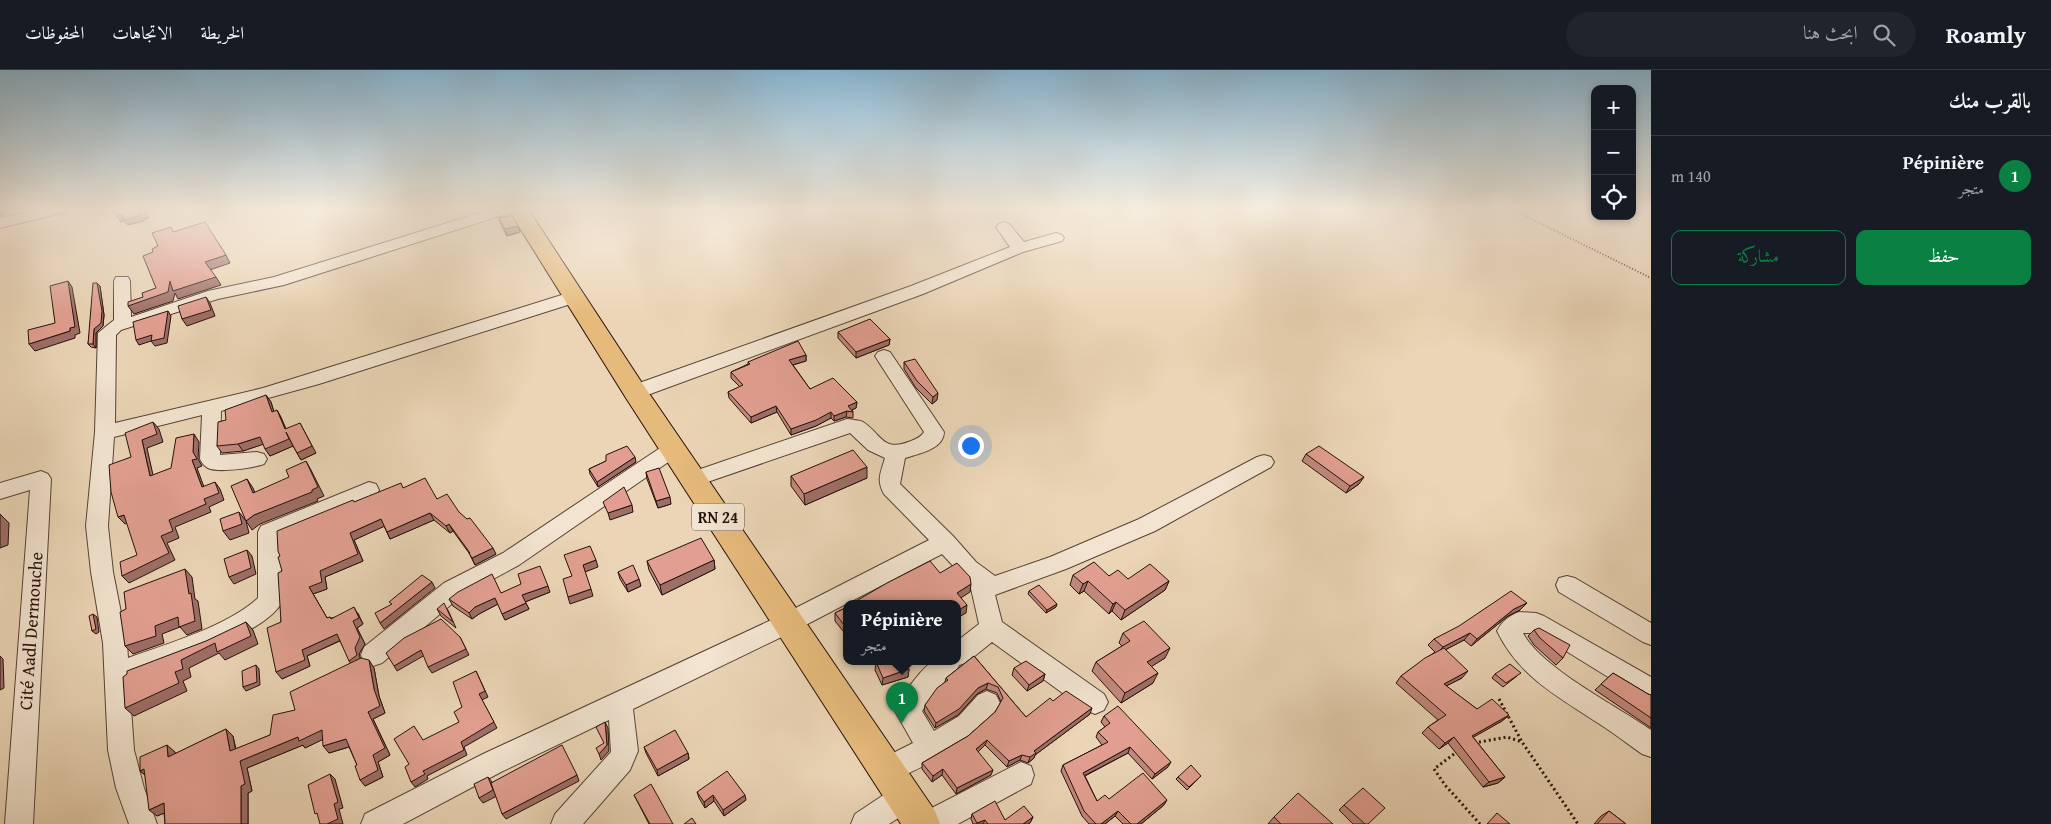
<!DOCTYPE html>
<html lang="ar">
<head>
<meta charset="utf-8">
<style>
	body { margin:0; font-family:"Gentium Book Plus",Amiri,serif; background:#20242c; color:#f1f3f6; direction:rtl }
	.controls { position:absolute; right:15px; top:15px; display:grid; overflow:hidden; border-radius:10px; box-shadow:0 2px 8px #0003 }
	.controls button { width:45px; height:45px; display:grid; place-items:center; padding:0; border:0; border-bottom:1px solid #363941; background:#171b24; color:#f1f3f6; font:25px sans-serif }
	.you { position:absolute; left:970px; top:375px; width:18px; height:18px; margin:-12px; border:4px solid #fff; border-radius:50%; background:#1a73e8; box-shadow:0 0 0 8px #1a73e833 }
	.badge { display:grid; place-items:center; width:32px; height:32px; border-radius:50%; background:#0b8043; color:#fff; font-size:16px; font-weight:700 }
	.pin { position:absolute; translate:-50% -41px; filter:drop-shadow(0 1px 2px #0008) }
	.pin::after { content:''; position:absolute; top:26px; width:18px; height:15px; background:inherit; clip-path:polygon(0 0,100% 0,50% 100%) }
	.popup { position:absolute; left:843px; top:530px; width:118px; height:65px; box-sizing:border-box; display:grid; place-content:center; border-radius:10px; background:#171b24; filter:drop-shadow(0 1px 4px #0005); font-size:16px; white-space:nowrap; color:#9ea1a6 }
	.popup b { font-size:19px; color:#f1f3f6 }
	.popup::after { content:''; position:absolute; left:50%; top:100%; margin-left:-10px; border:10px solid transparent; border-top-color:#171b24 }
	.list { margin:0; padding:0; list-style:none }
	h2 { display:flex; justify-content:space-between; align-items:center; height:65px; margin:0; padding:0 20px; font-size:21px }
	h2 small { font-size:16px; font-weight:400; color:#9ea1a6 }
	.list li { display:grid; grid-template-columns:32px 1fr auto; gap:15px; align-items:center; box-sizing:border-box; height:80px; padding:0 20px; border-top:1px solid #363941 }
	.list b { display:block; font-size:19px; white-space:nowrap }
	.list p { margin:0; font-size:16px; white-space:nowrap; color:#9ea1a6 }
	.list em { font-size:16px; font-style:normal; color:#9ea1a6 }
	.actions { display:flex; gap:10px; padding:15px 20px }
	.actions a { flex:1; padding:11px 0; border:1px solid #0b8043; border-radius:10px; text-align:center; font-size:18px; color:#0b8043 }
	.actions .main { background:#0b8043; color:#fff }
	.icon { flex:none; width:28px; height:28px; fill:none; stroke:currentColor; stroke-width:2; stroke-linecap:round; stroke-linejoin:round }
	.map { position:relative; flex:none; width:1651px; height:754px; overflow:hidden; direction:ltr }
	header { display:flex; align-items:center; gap:30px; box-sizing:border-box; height:70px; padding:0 25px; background:#171b24; border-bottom:1px solid #363941 }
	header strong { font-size:24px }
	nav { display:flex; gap:28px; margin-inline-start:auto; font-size:18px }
	.search { width:350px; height:45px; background:#20242c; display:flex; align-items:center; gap:12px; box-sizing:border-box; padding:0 18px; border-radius:28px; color:#9ea1a6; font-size:19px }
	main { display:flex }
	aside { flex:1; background:#171b24 }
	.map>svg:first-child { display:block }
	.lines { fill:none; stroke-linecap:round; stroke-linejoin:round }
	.minor-casing { stroke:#564236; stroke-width:2 }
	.major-casing { stroke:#25110b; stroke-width:2 }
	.path-far1 { stroke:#25110b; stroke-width:2; stroke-dasharray:1 2; stroke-linecap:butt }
	.path { stroke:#25110b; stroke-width:3; stroke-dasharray:2 3; stroke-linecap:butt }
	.minor { fill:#f2e4d0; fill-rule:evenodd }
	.major { fill:#e6ba7b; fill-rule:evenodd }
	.wall { fill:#c2897d; stroke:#25110b }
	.shaded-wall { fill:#9e6f66; stroke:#25110b }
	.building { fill:#e29f91; stroke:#25110b }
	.labels { text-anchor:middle; stroke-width:4; stroke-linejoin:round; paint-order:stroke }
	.shield { fill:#f2e4d0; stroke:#625046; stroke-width:1 }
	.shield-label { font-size:16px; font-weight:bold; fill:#25110b }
	.street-label { font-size:18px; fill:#25110b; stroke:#f2e4d0 }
</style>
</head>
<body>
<header>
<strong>Roamly</strong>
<div class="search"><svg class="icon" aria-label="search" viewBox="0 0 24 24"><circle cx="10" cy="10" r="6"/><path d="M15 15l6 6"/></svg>ابحث هنا</div>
<nav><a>الخريطة</a><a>الاتجاهات</a><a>المحفوظات</a></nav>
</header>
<main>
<aside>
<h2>بالقرب منك<small></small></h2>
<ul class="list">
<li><span class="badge">1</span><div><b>Pépinière</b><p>متجر</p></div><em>140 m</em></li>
</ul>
<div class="actions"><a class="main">حفظ</a><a>مشاركة</a></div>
</aside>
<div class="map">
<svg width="1651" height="754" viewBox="0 0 1651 754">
	<rect width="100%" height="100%" fill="#ebd5b6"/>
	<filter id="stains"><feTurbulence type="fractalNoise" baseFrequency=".004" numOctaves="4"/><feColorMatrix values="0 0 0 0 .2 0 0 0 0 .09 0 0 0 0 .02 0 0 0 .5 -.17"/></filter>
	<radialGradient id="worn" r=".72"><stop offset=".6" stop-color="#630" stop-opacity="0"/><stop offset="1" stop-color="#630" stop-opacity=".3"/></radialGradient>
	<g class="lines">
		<defs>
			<g id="minor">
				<path d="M42,139H67L65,142L0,158V148Z"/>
				<path d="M492,139H514L512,142L284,215L218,229L121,260L116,265L115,353L263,318L568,223H580L582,227L580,231L319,314L221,341L220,385L257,382L264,384L267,389L264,394C253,398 218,403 208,398C204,396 202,393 200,389L202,345L114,367L108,456L113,502L127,573L128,588C167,574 228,556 258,528V462L261,456L369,412L376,414L379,420L376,426L280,467L282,532C265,565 165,596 129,609L134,680L144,718L157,754H129L116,718L108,680L103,573L91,502L86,456L95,362L98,263L114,250V211L116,207H128L130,211L131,247L208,221L274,207Z"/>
				<path d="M1004,152L1009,154L1024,172L1056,163L1062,165L1064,168L1062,171L1023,182L923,224L642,327L635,328L628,327L626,322L628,317L911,216L1010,177L996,157L999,154Z"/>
				<path d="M884,280L890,282L944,362C944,379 918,384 905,388L900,414L953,466L976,492L995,506L1050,487L1139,449L1257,387L1264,385L1271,387L1274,392L1271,397L1155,461L1066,499L995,525L1002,552L1104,624L1108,632L1104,640L1095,644L1086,640L992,572L966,593L959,595L957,600L939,617L922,641L934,661L959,646L978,625L987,621L996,625L1000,633C983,670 922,698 886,713L877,709L873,700L877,691L913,673L895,641C903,623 917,605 931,592H957V571L979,554L970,514L942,484L796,560L633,639L638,681L630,700L583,754H551L555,744L611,682L609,650L501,702L403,754H361L365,744L483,684L780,546L929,470L884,424C876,410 881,402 885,388L868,380L850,363L693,417L686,414L683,409L686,404L847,349C852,350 859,350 863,352C882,364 882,383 911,371C916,369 921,367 924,362L875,286L878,282Z"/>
				<path d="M673,372L680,374L683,379L680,384L519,495L460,527L382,593L373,596L364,593L361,585L364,577L444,513L503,483L666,374Z"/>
				<path d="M41,401L48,404L51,409L33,754H5L30,420L0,429V413Z"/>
				<path d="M1567,506L1575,508L1651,553V575L1643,572L1559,522L1556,515L1559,508Z"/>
				<path d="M1519,542L1536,543L1544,546L1651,607V631L1642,628L1553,573L1533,563H1523C1541,598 1617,636 1651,660V687L1642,684C1628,674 1615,664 1601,655C1559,627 1520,608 1497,561C1502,551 1509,546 1519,542Z"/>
				<path d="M1021,692L1031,696L1034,705L1031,714L958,754H916L920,744Z"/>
				<path d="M904,715L914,718L918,728L914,738L889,754H851L855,744L894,718Z"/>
			</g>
			<path id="major" d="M508,139H528L644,316L935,741L940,754H901L626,328Z"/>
		</defs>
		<use href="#minor" class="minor-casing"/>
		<use href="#major" class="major-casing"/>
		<path class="path-far1" d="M1511,139L1651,208"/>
		<g class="path">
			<path d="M1499,629L1522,672L1578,754"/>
			<path d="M1474,673L1507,667L1522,672"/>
			<path d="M1458,681L1434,699L1445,715L1480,754"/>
		</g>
		<use href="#minor" class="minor"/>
		<use href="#major" class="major"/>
	</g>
	<g class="wall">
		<path d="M499,148L518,156L520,162L507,166L501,155Z"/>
		<path d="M97,213L100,216L104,245L103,256L96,263V278L91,277L88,274Z"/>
		<path d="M838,262L890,269L889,275L856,288L838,268Z"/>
		<path d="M806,285V291L793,295L810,319L857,332L856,338L852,340L853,342V348L846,347L834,351L831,348L816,356L791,365L777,342L751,353L729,328L728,322L740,317L731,308V302L748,294V292Z"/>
		<path d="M904,292L937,330L932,334L916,318L904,299Z"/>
		<path d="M266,325L271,332L274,342L277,340L286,359L316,383L301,390L293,376L270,386L263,374L243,381L222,383L217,376L226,350Z"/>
		<path d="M1306,384L1359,414L1346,423L1302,391Z"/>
		<path d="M606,391L636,392L598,417L590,404L589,399Z"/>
		<path d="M646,402L671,434L658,438L647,409Z"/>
		<path d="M791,406L867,408L805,435L791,416Z"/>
		<path d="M403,418L437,429L459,442L496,484L475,495L469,483L453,461L450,463L434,450L390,469L384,456L354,470L363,491L325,507L327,519L313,524L327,548L330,547L331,548L358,543L363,554L357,558L365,574L359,584L360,588L374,598L379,626L385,643L373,649L390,685L378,692L383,707L365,716L357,695L349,677L329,683L323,669L305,678L303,675L247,698L252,721L248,723V754H165L164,743L157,746L145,705L140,701L175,682V684L226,659L233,666L236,679L270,665L295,640L351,593L340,571L307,586L310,596L282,609L281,552L282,501L280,486L355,432Z"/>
		<path d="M714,490L715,499L662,525L649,500L647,491Z"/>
		<path d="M618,502L641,516L628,522L620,509Z"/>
		<path d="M1073,505L1109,506L1128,509L1169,511L1165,520L1121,550L1112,541L1109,544L1084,521L1079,524L1070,515Z"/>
		<path d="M1029,521L1056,537L1046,543L1028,524Z"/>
		<path d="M550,522L525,532L529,539L505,550L498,534L479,544L472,549L453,536L449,529L501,523Z"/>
		<path d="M847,537V566L835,551V543Z"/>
		<path d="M437,539L448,540L456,558L441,546Z"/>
		<path d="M1520,540L1508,546L1471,576L1464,570L1445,580L1462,608L1446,616L1477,639L1509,645L1502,651L1473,667L1505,707L1498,713L1483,717L1448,673L1439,679L1422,663L1428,657L1438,650L1396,613L1401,606L1435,582L1428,575L1434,569Z"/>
		<path d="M1534,560L1563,588L1556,595L1534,575L1528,566Z"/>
		<path d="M1123,563L1165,588L1151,596L1153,613L1121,633L1092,601L1096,592L1122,576L1119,573Z"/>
		<path d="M974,586L1026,647L1053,631L1090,644L1035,685L1034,688L1028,693L1020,690L1007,697L985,675L978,682L991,705L956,724L942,705L932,712L922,699V693L968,666L995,642L1001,632L997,623L986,619L977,624L958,645L935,658L924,641L925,635L945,612L946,608Z"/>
		<path d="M876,592L909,599L908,607L882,615L875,600Z"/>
		<path d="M1014,598L1045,604L1043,611L1027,621L1012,605Z"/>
		<path d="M1613,603L1648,624L1651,625V658L1595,620Z"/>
		<path d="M1495,604L1517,606L1503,617L1492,608Z"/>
		<path d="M1104,646L1168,697L1152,709L1128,683L1085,706L1097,731L1109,729L1164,735L1141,754H1123L1115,746L1105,754H1089L1082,746L1061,701L1063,695L1102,675L1096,667L1098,662L1105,657L1101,652Z"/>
		<path d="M644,677L688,683L689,689L658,706L646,683Z"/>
		<path d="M1201,706L1187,720L1176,709L1178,707Z"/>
		<path d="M697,722L746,730L724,746L714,731L705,738L699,728Z"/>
		<path d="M634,725L673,754H649Z"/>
		<path d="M1344,735L1368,754H1353L1339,740Z"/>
		<path d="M1609,741L1626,754H1594L1601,746Z"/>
		<path d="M972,744L1005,750L1033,747L1030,753L1028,754H973L971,749Z"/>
		<path d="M1274,747L1333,754H1268Z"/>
	</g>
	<g class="shaded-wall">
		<path d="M0,139H6L4,145L0,146Z"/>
		<path d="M144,139H145L149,148L144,149V151L128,155L124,151L121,152L117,146L122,144L140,143Z"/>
		<path d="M518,156L520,162L507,166L505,159Z"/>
		<path d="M226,185L230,193L210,200L205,192Z"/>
		<path d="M216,207L221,215L178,229L175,223L173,231L134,244L128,236L170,211Z"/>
		<path d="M68,211L72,217L80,263L75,265V268L35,281L29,274L70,261Z"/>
		<path d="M97,213L100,216L104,245L103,256L96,263V278L93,274Z"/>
		<path d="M206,227L210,233L215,246L187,256L182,249Z"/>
		<path d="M168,241L171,246L167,273L155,276L151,271L139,275L136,270Z"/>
		<path d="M890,269L889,275L856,288V282Z"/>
		<path d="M806,285V291L789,296V290Z"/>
		<path d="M938,323L937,330L932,334L933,327Z"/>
		<path d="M266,325L271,332L276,349L272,342Z"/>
		<path d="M857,332L856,338L848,342V336Z"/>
		<path d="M776,336L777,342L751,353V347Z"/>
		<path d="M277,340L281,347L289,366L285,359Z"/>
		<path d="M847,341L846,347L834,351V346Z"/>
		<path d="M831,342V348L816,356L791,365V359Z"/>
		<path d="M153,352L159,359L163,372L147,378L155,414L150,406L142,370Z"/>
		<path d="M300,353L316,383L301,390L297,383Z"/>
		<path d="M286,362L293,376L270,386L265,379Z"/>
		<path d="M194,364L199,372L198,389L202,396L197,398L207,425L202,417L192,390Z"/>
		<path d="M260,367L264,374L243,381L238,374Z"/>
		<path d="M635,387L636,392L598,417L597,412Z"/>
		<path d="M306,391L311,400L324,426L317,429L318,431L260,454L252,460L246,451L254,445L312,420Z"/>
		<path d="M867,397V408L805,435L804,424Z"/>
		<path d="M1364,407L1359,414L1346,423L1350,416Z"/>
		<path d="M247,409L253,418L259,432L253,423Z"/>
		<path d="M215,412L220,419L224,430L209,437L211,442L175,457L179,468L167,473L175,490L129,513L122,506L161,466L169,450L204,429Z"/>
		<path d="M670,427L671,434L658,438L656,431Z"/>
		<path d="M632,435L633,442L610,450L608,443Z"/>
		<path d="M239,442L246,451L249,463L230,470L223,461Z"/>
		<path d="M430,443L434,450L390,469L387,462Z"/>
		<path d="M0,444L9,453L8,475L0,478Z"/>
		<path d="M124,445L130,452L125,454L118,447Z"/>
		<path d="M381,449L385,456L354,470L363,491L325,507L327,519L313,524L331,555L309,517L320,501L350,463Z"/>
		<path d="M449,454L453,461L450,463L446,456Z"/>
		<path d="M493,478L496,484L475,495L472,488Z"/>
		<path d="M247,480L252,486L256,504L234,514L229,507Z"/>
		<path d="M596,490L598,497L585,502L583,495Z"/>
		<path d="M714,490L715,499L662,525L660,515Z"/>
		<path d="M185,499L192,507L195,529L198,531L202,559L187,565L180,557L162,564L164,573L133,584L125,576L155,556Z"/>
		<path d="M639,509L641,516L628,522L626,515Z"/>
		<path d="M1088,511L1084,521L1079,524L1083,514Z"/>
		<path d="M1169,511L1165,520L1121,550L1125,540Z"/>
		<path d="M432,512L435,518L384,559L380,553Z"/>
		<path d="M971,514L970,522L956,531L957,523Z"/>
		<path d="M548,516L550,522L525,532L522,525Z"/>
		<path d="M591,519L593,526L570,534L568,527Z"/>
		<path d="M495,528L498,534L479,544L472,549L469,543L475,537Z"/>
		<path d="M1116,532L1112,541L1109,544L1113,534Z"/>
		<path d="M526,533L529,539L505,550L502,544Z"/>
		<path d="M1527,533L1520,540L1508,546L1471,576L1477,569L1514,539Z"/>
		<path d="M1057,534L1056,537L1046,543L1047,540Z"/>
		<path d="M967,535L966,543L957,548V541Z"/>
		<path d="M354,537L363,554L357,558L365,574L359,584L361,591L354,598L349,591Z"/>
		<path d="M93,544L97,547L99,562L96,564L92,561Z"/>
		<path d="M246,552L253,560L258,574L225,590L219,583L189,598L191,607L183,611L187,621L134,646L125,638L175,602L181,590Z"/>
		<path d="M1470,563L1464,570L1437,584L1443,577Z"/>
		<path d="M337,564L341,570L307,586L310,596L282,609L276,602L302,580Z"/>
		<path d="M460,567L469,585L432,603L428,597Z"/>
		<path d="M1170,578L1165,588L1143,602L1147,592Z"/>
		<path d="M421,580L425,585L397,601L394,596Z"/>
		<path d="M0,586L3,589L4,618L0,620Z"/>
		<path d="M369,590L374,598L379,626L385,643L373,649L390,685L378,692L383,707L365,716L360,710L368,642L374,619Z"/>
		<path d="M256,595L259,599L260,615L246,621L243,617Z"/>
		<path d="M909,599L908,607L882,615L883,608Z"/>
		<path d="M476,601L488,627L482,630L497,658L464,677L467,685L427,706L428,709L415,717L411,712L423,701L461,672L479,624Z"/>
		<path d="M1468,601L1462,608L1438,620L1444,614Z"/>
		<path d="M1158,603L1153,613L1121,633L1125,623Z"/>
		<path d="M1045,604L1043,611L1027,621L1029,615Z"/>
		<path d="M988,613L986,619L977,624L958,645L935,658L936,653L978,618Z"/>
		<path d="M1092,638L1090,644L1035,685L1034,688L1028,693L1030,687L1034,681Z"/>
		<path d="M1509,645L1502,651L1465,672L1472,666Z"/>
		<path d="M605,652L608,658L609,681L601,690L599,684L607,675Z"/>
		<path d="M226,659L233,666L237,688L230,681Z"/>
		<path d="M322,660L328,667L305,678L303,675L247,698L252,721L248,723V754H241V716L240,691L298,667Z"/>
		<path d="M1454,667L1448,673L1439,679L1445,673Z"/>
		<path d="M346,669L352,676L329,683L323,676Z"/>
		<path d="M987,670L985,675L975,685L976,679Z"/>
		<path d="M167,675L175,682L176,694L168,687Z"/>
		<path d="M1130,677L1128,683L1080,708L1083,703Z"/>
		<path d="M688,683L689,689L658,706L657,700Z"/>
		<path d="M1022,685L1020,690L1007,697L1009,691Z"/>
		<path d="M1171,692L1168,697L1152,709L1155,704Z"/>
		<path d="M144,699L148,707L140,701Z"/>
		<path d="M943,699L942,705L932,712L933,706Z"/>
		<path d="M993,700L991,705L956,724L957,718Z"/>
		<path d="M330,704L335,709L343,738L339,739L343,754H327L334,734Z"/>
		<path d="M577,705L579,711L506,749L502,744Z"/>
		<path d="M488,707L492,712L497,726L483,733L479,728Z"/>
		<path d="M1505,707L1498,713L1483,717L1489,712Z"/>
		<path d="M713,725L714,731L705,738L704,732Z"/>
		<path d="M745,725L746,730L724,746L723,740Z"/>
		<path d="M1167,730L1164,735L1141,754H1137Z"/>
		<path d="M164,733L172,740L157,746L149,740Z"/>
		<path d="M1118,741L1115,746L1105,754H1101Z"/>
		<path d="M1033,747L1030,753L1028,754H1023Z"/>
		<path d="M985,750L983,754H977V753Z"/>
	</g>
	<g class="building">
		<path d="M115,139H144L145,142L140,143L141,145L124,150L122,144L117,146Z"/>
		<path d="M512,145L518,156L505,159L499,148Z"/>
		<path d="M205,152L226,185L205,192L216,207L173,221L170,211L168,222L128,236V232L143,227L142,223L156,218L143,186L153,182L152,179L158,176L152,163L171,157L173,162Z"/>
		<path d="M68,211L75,257L70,258V261L29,274L28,260L55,253L50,216Z"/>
		<path d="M93,213H97L102,241L101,253L94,259L93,274H88Z"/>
		<path d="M206,227L211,240L182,249L178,236Z"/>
		<path d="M168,241L164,268L151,271L152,265L136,270L133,252Z"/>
		<path d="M870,249L890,269L856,282L838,262Z"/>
		<path d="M798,271L806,285L789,290L810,319L833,308L857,332L848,336L853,342L847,341L834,346L831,342L816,350L791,359L776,336L751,347L728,322L743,315L731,302L750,294L748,292Z"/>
		<path d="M915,289L938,323L933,327L917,311L904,292Z"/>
		<path d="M266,325L272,342L277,340L285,359L300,353L312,376L297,383L286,362L289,369L265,379L260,367L238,374L217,376L218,352L226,350L225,340Z"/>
		<path d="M153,352L157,364L142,370L150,406L171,398L176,368L194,364L193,382L197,389L192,390L202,417L215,412L219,423L204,429L206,434L169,450L173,461L161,466L169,483L122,506L120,492L137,485L124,445L118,447L111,422L109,395L131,387L125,363Z"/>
		<path d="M627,376L635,387L597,412L589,399L606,391V385Z"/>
		<path d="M1319,376L1364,407L1350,416L1306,384Z"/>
		<path d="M853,380L867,397L804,424L791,406Z"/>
		<path d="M306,391L318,417L312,420V422L254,445L246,451L231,416L247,409L253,423L289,407L286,400Z"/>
		<path d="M659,398L670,427L656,431L646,402Z"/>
		<path d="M425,408L437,429L447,424L459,442L467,449L470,448L493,478L472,488L469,483H470L449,454L446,456L430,443L387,462L381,449L350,463L358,484L320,501L322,512L309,517L327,548L330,547L331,549L354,537L359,548L353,551L360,567L355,578L357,585L349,591L337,564L302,580L305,590L276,602L267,558L281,552L278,503L282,501L278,487L280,486L278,481L277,461L353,430L354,432L401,413L403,418Z"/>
		<path d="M624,417L632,435L608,443L603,432Z"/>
		<path d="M239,442L242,454L223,461L220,449Z"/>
		<path d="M701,468L714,490L660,515L647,491Z"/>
		<path d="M590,476L596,490L583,495L591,519L568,527L563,509L572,506L564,485Z"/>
		<path d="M247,480L251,498L229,507L224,489Z"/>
		<path d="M930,491L940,503L957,493L970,507L971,514L957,523L967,535L957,541V534H851L887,513Z"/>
		<path d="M1094,492L1109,506L1118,500L1128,509L1150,494L1169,511L1125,540L1116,532L1113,534L1088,511L1083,514L1073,505Z"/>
		<path d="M633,495L639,509L626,515L618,502Z"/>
		<path d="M540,496L548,516L522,525L526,533L502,544L495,528L475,537L469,543L449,529L458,522L492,504L501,523L521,514L518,504Z"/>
		<path d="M185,499L189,524L191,523L195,551L179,557L178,547L155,556L156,566L125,576L120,542L126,539L124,522Z"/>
		<path d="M422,505L432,512L380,553L375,543L392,534L389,532Z"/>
		<path d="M1039,515L1057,534L1047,540L1029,521Z"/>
		<path d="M1511,521L1527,533L1514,539L1477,569L1470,563L1443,577L1434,569L1459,556Z"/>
		<path d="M444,533L453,552L437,539Z"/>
		<path d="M847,537V559L835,543Z"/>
		<path d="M93,544L96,559L92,561L89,546Z"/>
		<path d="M441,549L460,567L466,579L428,597L421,580L394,596L386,583L404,568Z"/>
		<path d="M1144,551L1170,578L1147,592L1158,603L1125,623L1096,592L1130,571L1123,563Z"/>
		<path d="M246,552L251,566L217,582L215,573L181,590L183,599L175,602L179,613L125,638L123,607L127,604V601L206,571Z"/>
		<path d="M1539,558L1570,575L1563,588L1540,568L1534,560Z"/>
		<path d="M1444,578L1468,601L1444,614L1477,639L1492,629L1509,645L1472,666L1505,707L1489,712L1454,667L1445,673L1428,657L1446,645L1401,606L1425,588Z"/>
		<path d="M974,586L1026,647L1050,628L1053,631L1066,621L1092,638L1034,681L1036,683L1030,687L1022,685L1009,691L987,670L976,679L993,700L957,718L943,699L933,706L922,693L968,666L995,642L1003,628L998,617L988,613L978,618L959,639L936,653L925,635L937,618L948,610L946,608Z"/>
		<path d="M361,588L369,590L374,619L380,636L368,642L385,678L373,685L378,700L360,710L355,696L357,695L346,669L323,676L322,660L299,671L298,667L240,691L245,714L241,716V754H165L164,733L149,740L144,699L140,701V687L167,675L168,687L226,659L230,681L270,665L273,645L295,640L290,622Z"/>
		<path d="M1026,591L1045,604L1029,615L1014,598Z"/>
		<path d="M876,592H905L909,599L883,608Z"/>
		<path d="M1510,594L1521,603L1506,613L1495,604Z"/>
		<path d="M256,595L257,612L243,617L242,601Z"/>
		<path d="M476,601L485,621L479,624L494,652L461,672L464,680L423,701L425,704L411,712L405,697L409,694L394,669L414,656L423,670L459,652L454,642L462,637L453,612Z"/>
		<path d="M1613,603L1648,624L1651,625V648L1601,614Z"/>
		<path d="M1118,636L1171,692L1155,704L1130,677L1083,703L1097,731L1105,725L1109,729L1143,703L1167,730L1137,754H1131L1118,741L1101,754H1096L1084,741L1063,695L1108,672L1098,662L1110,653L1104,646Z"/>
		<path d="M605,652L607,675L599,684L596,678L604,673L596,657Z"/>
		<path d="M675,660L688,683L657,700L644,677Z"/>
		<path d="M562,675L577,705L502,744L491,713Z"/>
		<path d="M1191,695L1201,706L1189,717L1178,707Z"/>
		<path d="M727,701L745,725L723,740L713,725L704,732L697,722Z"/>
		<path d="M330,704L338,732L334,734L338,749L327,754H320L317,743L315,744L308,715Z"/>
		<path d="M488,707L493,720L479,728L474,714Z"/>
		<path d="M651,714L673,754H650L634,725Z"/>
		<path d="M1363,718L1385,738L1368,754H1365L1344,735Z"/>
		<path d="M1298,723L1333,754H1281L1274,747Z"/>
		<path d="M995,731L1005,750L1024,736L1033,747L1023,754H988L985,750L977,753L972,744Z"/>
		<path d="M1609,741L1626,754H1597Z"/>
		<path d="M1497,743L1510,754H1487Z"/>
		<path d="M692,748L696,754H684Z"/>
	</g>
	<linearGradient id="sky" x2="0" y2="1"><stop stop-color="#88b6d2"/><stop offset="0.57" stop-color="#f6ecde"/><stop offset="1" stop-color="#f6ecde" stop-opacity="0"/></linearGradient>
	<rect width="1651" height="244" fill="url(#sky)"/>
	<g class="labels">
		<rect class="shield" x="692" y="433.5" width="52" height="27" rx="4"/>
		<g class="shield-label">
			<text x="718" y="453">RN 24</text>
		</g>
		<g class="street-label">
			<text transform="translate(31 561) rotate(-86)" y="6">Cité Aadl Dermouche</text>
		</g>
	</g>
	<rect width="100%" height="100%" filter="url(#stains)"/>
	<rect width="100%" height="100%" fill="url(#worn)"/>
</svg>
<div class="controls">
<button>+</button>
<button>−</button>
<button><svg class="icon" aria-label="locate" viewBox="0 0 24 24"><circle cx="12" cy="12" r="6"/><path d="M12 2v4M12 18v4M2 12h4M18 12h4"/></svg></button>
</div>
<div class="you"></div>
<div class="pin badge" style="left:902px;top:653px">1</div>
<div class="popup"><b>Pépinière</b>متجر</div>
</div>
</main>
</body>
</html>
